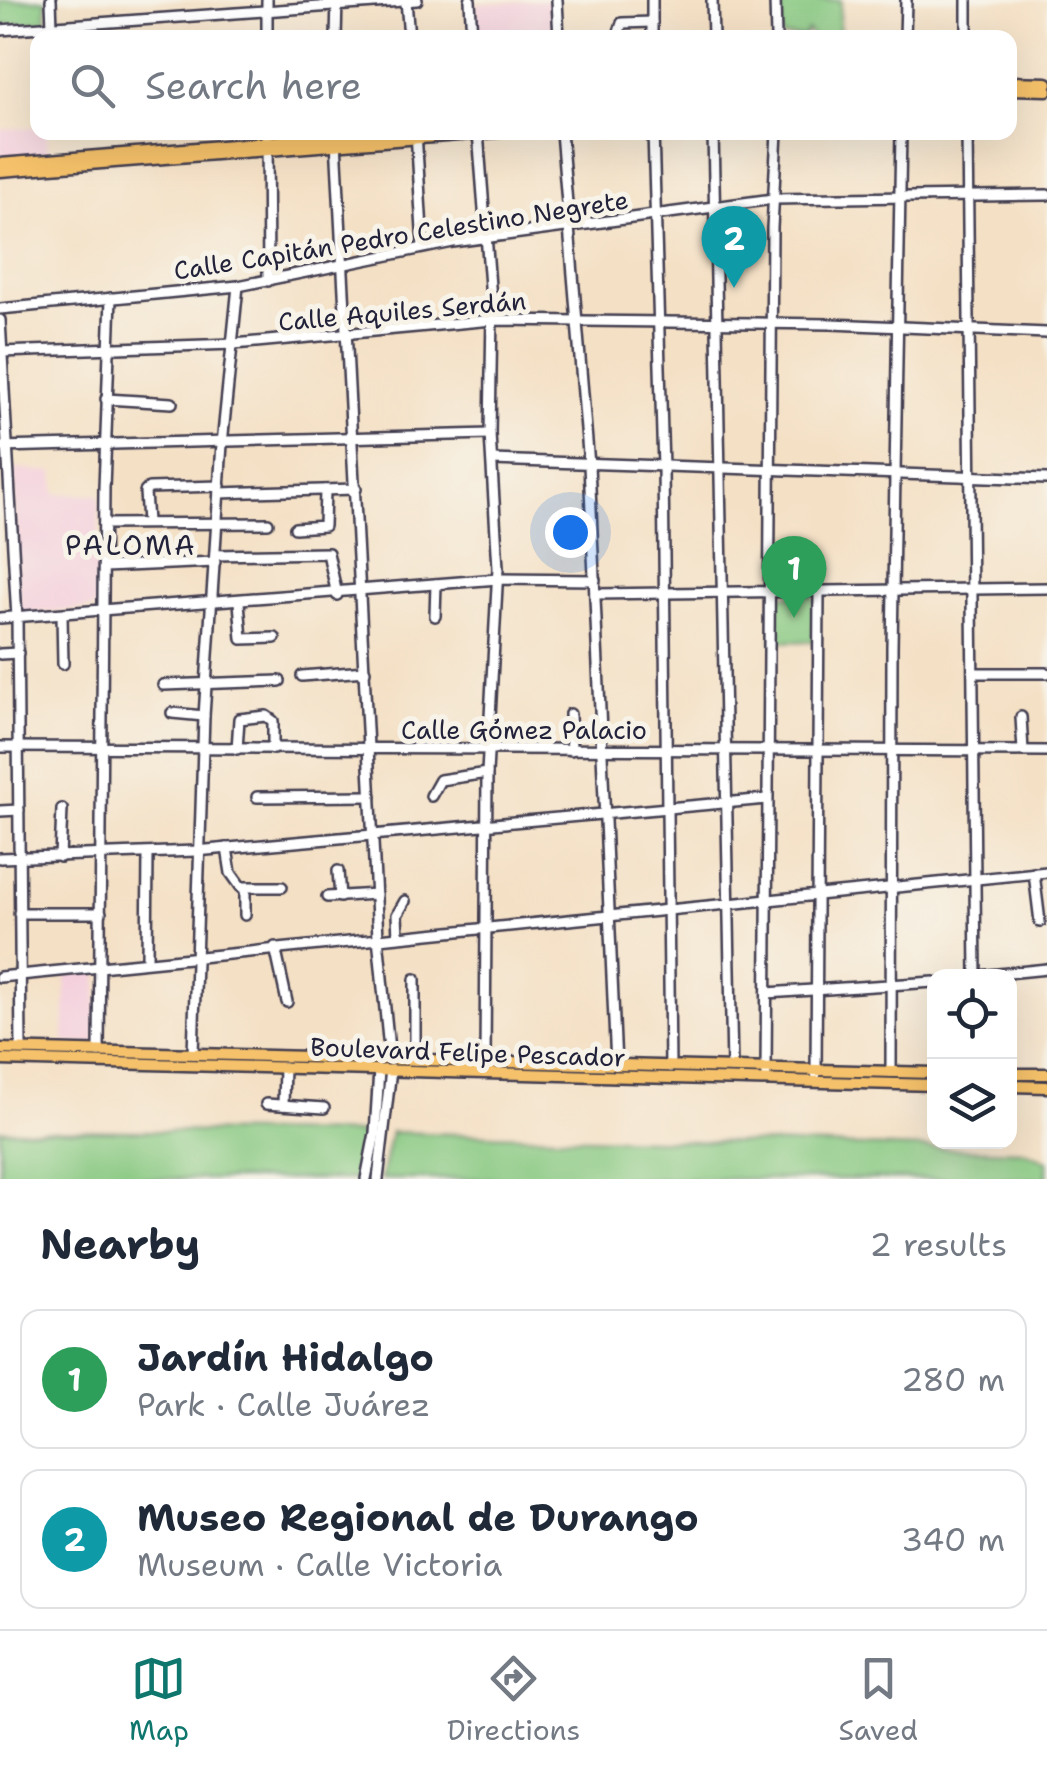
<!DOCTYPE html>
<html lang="en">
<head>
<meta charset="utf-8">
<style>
	body { margin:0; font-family:"Shantell Sans",sans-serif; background:#f2f2f3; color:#1f2937 }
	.controls { position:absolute; right:30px; bottom:30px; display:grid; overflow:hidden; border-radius:20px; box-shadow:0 10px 40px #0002 }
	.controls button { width:90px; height:90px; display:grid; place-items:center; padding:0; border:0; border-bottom:2px solid #e0e1e3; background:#fff; color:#1f2937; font:50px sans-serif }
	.you { position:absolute; left:570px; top:532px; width:35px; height:35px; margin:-25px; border:8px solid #fff; border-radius:50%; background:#1a73e8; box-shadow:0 0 0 15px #1a73e833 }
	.badge { display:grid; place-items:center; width:65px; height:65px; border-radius:50%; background:#0f766e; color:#fff; font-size:32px; font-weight:700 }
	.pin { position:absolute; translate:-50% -82px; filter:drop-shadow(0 2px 5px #0008) }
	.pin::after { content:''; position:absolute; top:52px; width:35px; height:30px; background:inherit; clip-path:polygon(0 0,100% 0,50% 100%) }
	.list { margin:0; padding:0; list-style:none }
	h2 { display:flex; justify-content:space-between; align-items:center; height:130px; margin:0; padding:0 40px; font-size:42px }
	h2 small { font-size:32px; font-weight:400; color:#747a83 }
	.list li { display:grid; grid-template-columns:65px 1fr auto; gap:30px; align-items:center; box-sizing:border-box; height:140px; margin:0 20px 20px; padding:0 20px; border:2px solid #e0e1e3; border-radius:20px }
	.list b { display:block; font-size:38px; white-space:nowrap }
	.list p { margin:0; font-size:32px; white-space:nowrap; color:#747a83 }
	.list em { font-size:32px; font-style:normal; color:#747a83 }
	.icon { flex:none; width:55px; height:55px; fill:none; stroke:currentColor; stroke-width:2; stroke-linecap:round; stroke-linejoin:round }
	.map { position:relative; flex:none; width:1047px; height:1179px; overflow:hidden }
	.search { position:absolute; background:#fff; box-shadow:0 10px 40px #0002; left:30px; right:30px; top:30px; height:110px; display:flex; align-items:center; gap:25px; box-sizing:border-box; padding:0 35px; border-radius:20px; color:#747a83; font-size:38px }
	.sheet { height:450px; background:#fff }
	nav { display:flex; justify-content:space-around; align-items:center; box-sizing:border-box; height:140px; border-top:2px solid #e0e1e3; background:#fff; font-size:28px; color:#747a83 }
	nav a { display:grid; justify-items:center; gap:5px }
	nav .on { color:#0f766e }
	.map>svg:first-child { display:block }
	.built { fill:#f4cfdd }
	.green { fill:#86c880; stroke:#54755e; stroke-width:2.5 }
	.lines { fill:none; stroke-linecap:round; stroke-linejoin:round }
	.minor-casing { stroke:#423e50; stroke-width:14 }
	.major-casing { stroke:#423e50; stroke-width:15 }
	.minor { stroke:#fff; stroke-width:9 }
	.major { stroke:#f5c16b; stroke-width:10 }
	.labels { text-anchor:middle; stroke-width:10; stroke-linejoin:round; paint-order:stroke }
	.street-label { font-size:25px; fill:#22223b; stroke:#f7f3e8 }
	.neighbourhood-label { font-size:28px; letter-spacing:2.5px; fill:#22223b; stroke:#f7f3e8 }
</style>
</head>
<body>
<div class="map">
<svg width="1047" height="1179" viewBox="0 0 1047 1179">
	<rect width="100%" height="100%" fill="#f7f3e8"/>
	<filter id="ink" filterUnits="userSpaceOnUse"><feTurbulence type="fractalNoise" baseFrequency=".01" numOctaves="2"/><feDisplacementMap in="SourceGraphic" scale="20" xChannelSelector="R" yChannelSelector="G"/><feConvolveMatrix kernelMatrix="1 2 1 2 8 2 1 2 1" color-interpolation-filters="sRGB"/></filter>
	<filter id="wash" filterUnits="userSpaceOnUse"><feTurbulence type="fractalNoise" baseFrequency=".0048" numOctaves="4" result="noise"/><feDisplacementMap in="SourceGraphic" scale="40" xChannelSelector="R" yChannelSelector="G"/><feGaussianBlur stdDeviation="2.25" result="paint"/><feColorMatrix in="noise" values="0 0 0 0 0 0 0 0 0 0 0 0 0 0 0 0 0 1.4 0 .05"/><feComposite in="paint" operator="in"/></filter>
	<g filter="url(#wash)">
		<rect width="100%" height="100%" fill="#f4e0c5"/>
		<g class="built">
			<path d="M552,0L553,37H478L476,4Z"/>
			<path d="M37,127L38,132L47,133L48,155L0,158V130Z"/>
			<path d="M14,469L54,472L55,494L99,495L97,608L19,614Z"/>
			<path d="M98,971L95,1044L64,1042L66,975Z"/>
		</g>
		<g class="green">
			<path d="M0,0H46V22L0,25Z"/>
			<path d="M781,0H841L839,37H813L808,31L804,37H782Z"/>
			<path d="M814,595V641L772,642L774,596Z"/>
			<path d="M0,1130L364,1133L358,1179H0Z"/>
			<path d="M391,1132L1023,1151L1047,1161V1179H381Z"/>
		</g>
	</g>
	<g filter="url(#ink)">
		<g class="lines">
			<defs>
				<g id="minor">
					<path d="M51,0L52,27"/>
					<path d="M406,0L409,38"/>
					<path d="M470,0L472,38"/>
					<path d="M557,0L559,38"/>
					<path d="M652,0V38"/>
					<path d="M712,0L713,38"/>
					<path d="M775,0L776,38"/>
					<path d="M967,0V38"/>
					<path d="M0,30L417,0"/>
					<path d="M267,38V0"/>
					<path d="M336,38L337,0"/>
					<path d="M617,38L622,23L652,22"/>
					<path d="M905,38L906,0"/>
					<path d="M267,132L268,281"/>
					<path d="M416,132L423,247"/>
					<path d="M478,132L492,312L490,434L498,568L487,773L485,1062"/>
					<path d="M561,132L589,465L616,1065"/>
					<path d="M653,132L663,468L670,1067"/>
					<path d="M713,132L732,1068"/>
					<path d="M967,132L976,976"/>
					<path d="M336,140L378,937L390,1060"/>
					<path d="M0,309L238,286L453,242L773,199L1047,195"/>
					<path d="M0,320L17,618L21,1049"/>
					<path d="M0,352L234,344L492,320L831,324L1047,333"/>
					<path d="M106,399L172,403"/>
					<path d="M0,447L490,434"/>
					<path d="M492,460L1047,479"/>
					<path d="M219,493L356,489"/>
					<path d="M147,522L145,492L149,488L220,486"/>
					<path d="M104,524L268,523"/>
					<path d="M295,528L324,526L325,490"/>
					<path d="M216,555L328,553L337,595"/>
					<path d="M104,567L215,562"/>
					<path d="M595,594L1047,588"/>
					<path d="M239,602L242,639L275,638"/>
					<path d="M62,615L63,664"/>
					<path d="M435,616L436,584"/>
					<path d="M0,618L498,579L595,580"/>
					<path d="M0,654L18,653"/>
					<path d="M973,673H1047"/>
					<path d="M302,676L365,671"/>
					<path d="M163,685L280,681"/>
					<path d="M172,713L204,716"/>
					<path d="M570,714L571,750"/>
					<path d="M1021,717L1023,751"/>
					<path d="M0,747L1047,751"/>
					<path d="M237,749L239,719L266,716L273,721V749"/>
					<path d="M431,796L440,780L487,773"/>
					<path d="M257,797L371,796"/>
					<path d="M0,811L19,810"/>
					<path d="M227,848L231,873L241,887H282"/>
					<path d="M60,857L62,809"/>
					<path d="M0,858L196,851L767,799"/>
					<path d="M338,871L340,897"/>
					<path d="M1034,873L1040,922"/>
					<path d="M245,890V915"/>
					<path d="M327,897L376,894"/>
					<path d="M19,913H101"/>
					<path d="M398,936L397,915L405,901"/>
					<path d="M275,947L287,1002"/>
					<path d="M147,959L148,854"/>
					<path d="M979,976L1047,969"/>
					<path d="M0,977L1047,872"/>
					<path d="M767,993L934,982"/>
					<path d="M99,1052L104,488L111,298"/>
					<path d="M193,1054L204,716L222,444L238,286"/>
					<path d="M415,1060V979"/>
					<path d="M891,1072L892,647L901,132"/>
					<path d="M766,1074L772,228L777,132"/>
					<path d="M816,1074L819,589"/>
					<path d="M266,1104L324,1108"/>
					<path d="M283,1105L284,1067"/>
					<path d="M366,1179L375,1133L379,1070"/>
					<path d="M378,1179L391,1070"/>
				</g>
				<g id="major">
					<path d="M1010,82L1047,83"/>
					<path d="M1010,89L1047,90"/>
					<path d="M0,164L392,132"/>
					<path d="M0,171L497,132"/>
					<path d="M0,1049L934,1073"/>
					<path d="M0,1060L934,1085"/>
					<path d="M1010,1074H1047"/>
					<path d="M1010,1086L1047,1087"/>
				</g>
			</defs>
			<use href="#minor" class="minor-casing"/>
			<use href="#major" class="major-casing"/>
			<use href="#minor" class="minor"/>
			<use href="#major" class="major"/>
		</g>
	</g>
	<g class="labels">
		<g class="street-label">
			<text transform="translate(401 235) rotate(-9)" y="9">Calle Capitán Pedro Celestino Negrete</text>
			<text transform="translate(402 311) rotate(-5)" y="9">Calle Aquiles Serdán</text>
			<text x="524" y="739">Calle Gómez Palacio</text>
			<text transform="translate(468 1052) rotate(2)" y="9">Boulevard Felipe Pescador</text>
		</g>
		<g class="neighbourhood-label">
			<text x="131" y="555">PALOMA</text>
		</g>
	</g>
</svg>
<div class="controls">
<button><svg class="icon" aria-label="locate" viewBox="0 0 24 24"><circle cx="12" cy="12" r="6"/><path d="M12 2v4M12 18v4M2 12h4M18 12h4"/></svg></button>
<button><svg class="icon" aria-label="layers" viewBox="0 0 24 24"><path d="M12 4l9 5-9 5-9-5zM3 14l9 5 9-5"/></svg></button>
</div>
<div class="you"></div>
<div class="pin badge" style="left:794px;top:618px;background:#2e9e5b">1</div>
<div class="pin badge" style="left:734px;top:288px;background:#0f9aa8">2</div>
<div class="search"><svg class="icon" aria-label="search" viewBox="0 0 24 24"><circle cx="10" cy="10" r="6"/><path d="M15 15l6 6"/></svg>Search here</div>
</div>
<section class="sheet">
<h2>Nearby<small>2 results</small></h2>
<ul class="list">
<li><span class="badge" style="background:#2e9e5b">1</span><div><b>Jardín Hidalgo</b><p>Park · Calle Juárez</p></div><em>280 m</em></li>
<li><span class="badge" style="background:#0f9aa8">2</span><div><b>Museo Regional de Durango</b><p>Museum · Calle Victoria</p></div><em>340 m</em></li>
</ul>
</section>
<nav>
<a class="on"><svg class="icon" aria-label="map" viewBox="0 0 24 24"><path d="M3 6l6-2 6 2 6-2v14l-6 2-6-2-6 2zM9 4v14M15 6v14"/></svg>Map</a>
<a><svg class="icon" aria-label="directions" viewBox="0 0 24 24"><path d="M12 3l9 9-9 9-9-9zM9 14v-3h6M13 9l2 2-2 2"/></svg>Directions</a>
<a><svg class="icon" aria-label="saved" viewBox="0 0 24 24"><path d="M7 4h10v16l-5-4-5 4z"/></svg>Saved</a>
</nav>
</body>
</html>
